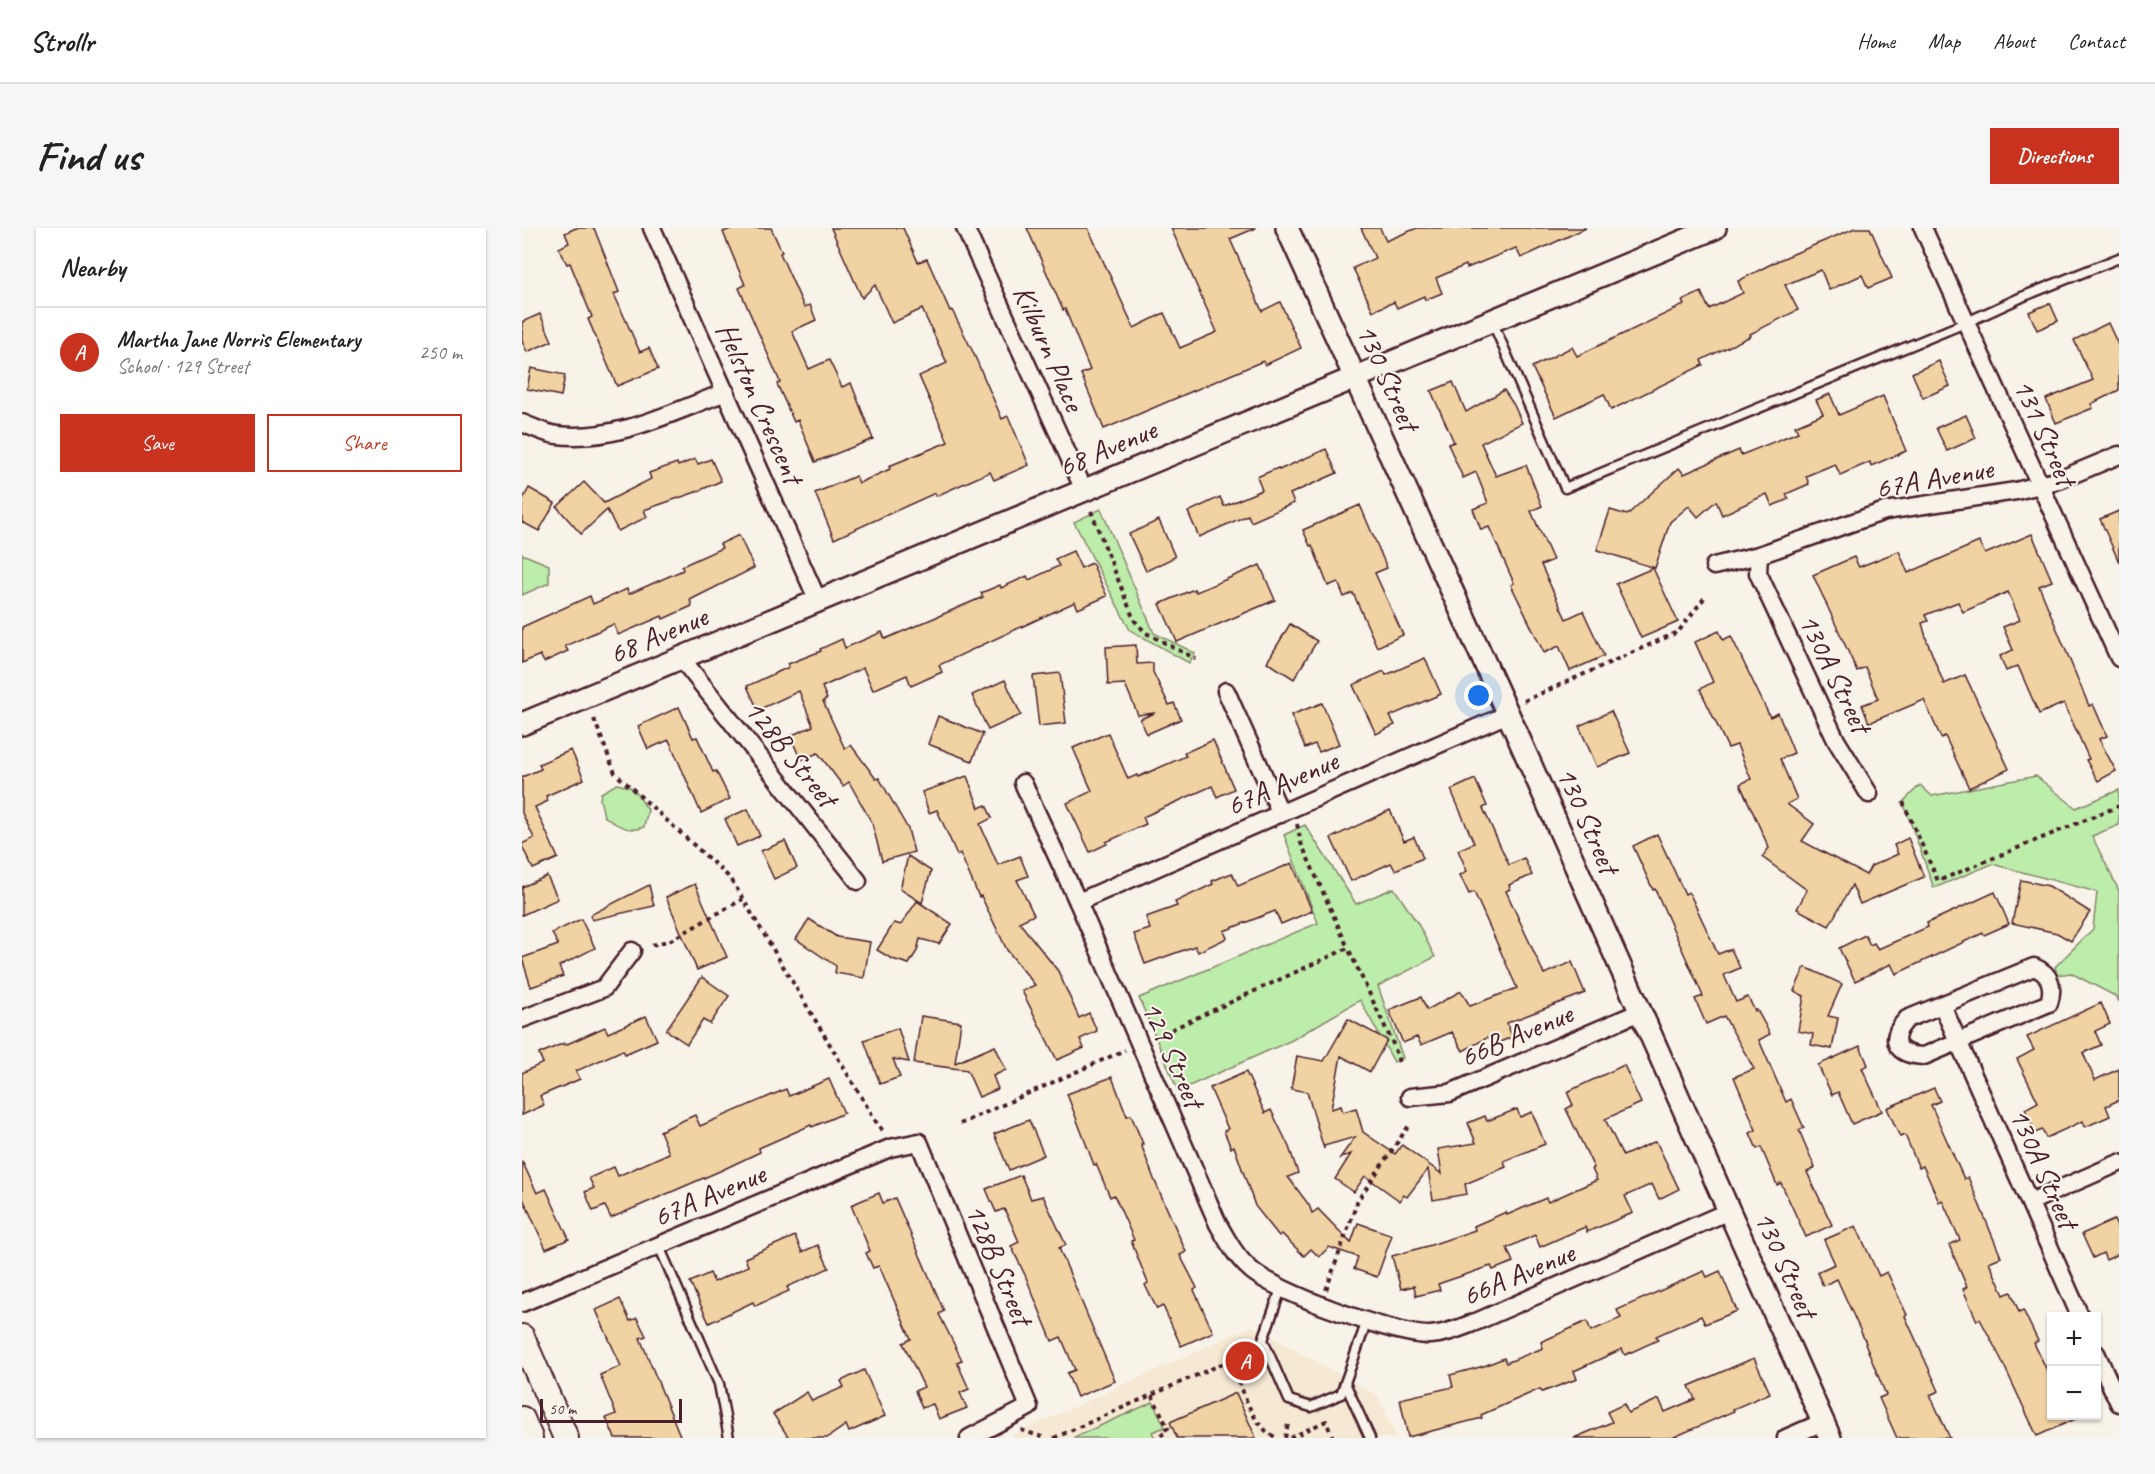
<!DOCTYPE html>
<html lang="en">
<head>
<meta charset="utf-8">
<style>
	body { margin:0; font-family:Caveat,sans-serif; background:#f6f6f6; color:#222 }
	.controls { position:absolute; right:18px; bottom:18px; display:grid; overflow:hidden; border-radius:0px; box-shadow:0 2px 4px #0004 }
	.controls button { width:54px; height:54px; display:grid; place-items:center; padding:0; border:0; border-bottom:2px solid #e0e0e0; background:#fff; color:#222; font:30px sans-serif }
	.scale { position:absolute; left:18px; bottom:15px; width:142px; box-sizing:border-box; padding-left:6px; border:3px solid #4a1f2b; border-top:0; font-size:16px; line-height:21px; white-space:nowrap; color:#4a1f2b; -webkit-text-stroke:4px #f7f3e8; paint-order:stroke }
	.you { position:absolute; left:957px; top:468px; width:21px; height:21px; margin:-15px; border:4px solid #fff; border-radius:50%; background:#1a73e8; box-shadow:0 0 0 9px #1a73e833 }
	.badge { display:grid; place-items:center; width:39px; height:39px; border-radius:50%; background:#c8321e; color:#fff; font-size:20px; font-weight:700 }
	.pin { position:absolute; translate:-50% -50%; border:3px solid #fff; box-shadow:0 2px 6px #0006 }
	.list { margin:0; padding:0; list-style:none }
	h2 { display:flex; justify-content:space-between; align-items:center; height:78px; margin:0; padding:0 24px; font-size:26px }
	h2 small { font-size:20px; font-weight:400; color:#767676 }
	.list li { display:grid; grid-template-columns:39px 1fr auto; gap:18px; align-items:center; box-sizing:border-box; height:90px; padding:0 24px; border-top:2px solid #e0e0e0 }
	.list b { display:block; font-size:22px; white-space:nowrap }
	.list p { margin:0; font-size:20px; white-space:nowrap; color:#767676 }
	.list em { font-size:20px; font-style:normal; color:#767676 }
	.actions { display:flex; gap:12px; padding:18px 24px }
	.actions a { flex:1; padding:14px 0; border:2px solid #c8321e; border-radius:0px; text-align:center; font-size:21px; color:#c8321e }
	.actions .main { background:#c8321e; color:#fff }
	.map { position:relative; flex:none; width:1597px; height:1210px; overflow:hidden; border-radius:0px }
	header { display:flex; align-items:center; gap:36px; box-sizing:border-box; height:84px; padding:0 30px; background:#fff; border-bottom:2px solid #e0e0e0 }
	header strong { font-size:28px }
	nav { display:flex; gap:33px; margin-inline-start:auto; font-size:21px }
	.intro { display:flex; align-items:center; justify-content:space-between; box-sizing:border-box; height:144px; padding:0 36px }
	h1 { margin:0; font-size:42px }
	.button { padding:15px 27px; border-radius:0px; background:#c8321e; color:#fff; font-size:21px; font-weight:700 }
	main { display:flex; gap:36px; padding:0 36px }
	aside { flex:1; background:#fff; border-radius:0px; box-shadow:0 2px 4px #0004 }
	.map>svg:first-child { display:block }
	.built { fill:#f5e9d3 }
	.green { fill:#bdedab; stroke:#84866b; stroke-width:1.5 }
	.building { fill:#f0d2a3; stroke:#4a1f2b; stroke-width:1.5 }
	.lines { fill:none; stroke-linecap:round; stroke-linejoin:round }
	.service-casing { stroke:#4a1f2b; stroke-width:13 }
	.minor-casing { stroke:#4a1f2b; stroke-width:21 }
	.tertiary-casing { stroke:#4a1f2b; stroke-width:26 }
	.secondary-casing { stroke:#4a1f2b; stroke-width:28 }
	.path { stroke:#4a1f2b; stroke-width:4; stroke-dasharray:4.5 4.5; stroke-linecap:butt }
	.service { stroke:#f7f3e8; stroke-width:8 }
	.minor { stroke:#f7f3e8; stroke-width:16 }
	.tertiary { stroke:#f7f3e8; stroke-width:21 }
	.secondary { stroke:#f7f3e8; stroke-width:24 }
	.labels { text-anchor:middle; stroke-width:4.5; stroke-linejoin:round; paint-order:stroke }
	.street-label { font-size:30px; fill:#4a1f2b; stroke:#f7f3e8 }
</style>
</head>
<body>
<header>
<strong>Strollr</strong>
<nav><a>Home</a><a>Map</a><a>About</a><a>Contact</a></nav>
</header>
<div class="intro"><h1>Find us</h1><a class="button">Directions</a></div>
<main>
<aside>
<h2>Nearby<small></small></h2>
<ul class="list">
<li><span class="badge">A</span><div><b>Martha Jane Norris Elementary</b><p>School · 129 Street</p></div><em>250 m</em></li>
</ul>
<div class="actions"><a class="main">Save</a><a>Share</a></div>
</aside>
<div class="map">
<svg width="1597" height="1210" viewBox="0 0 1597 1210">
	<rect width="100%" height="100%" fill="#f7f3e8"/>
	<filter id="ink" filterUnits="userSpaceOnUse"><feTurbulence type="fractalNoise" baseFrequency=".0167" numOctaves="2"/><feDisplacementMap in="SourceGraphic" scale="12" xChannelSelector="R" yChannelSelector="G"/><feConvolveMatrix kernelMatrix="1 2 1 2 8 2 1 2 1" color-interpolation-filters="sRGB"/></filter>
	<g filter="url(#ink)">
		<path class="built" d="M730,1098L856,1168L875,1210H492L491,1207Z"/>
		<g class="green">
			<path d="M579,281L632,405L673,425L667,435L608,402L552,294Z"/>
			<path d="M0,326L27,337V355L0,367Z"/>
			<path d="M1514,548L1554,580L1597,562V597L1570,608L1597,663V774L1595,769L1549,745L1535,747L1533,739L1571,701L1575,664L1470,636L1412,660L1381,574L1398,557L1410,568Z"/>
			<path d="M95,556L111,560L126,582L122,599C108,605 93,597 82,588L78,571L79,565Z"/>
			<path d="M783,597L834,676L872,660L896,696L913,729L856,758L881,830L872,834L838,772L770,812L656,863L617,770L796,695L762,607Z"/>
			<path d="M631,1174L643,1199L630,1204L633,1210H551Z"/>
		</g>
		<g class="building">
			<path d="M54,0H72L97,64L92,66L118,124L127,120L136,141L95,158L66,91L70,89L48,35L45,36L37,20L47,15L43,5Z"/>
			<path d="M211,0H249L260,24L258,25L282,79L288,77L294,92L270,103L287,141L307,132L320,159L329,155L351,211L293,234L276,192L272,194L255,156L258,154L217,60L223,57L201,4Z"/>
			<path d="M309,0H381L396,34L405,31L428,83L430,82L451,124L480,191L486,188L507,237L472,252L468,244L414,268L413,265L312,311L293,265L334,248L337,255L368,241L367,238L426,214L397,148L425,135L400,81L370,95L353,57L340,70Z"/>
			<path d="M505,0H566L612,100L642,85L658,120L695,104L649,0H734L708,11L740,83L758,74L779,120L743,137L741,133L582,201L559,146L568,142L543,81L541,82Z"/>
			<path d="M839,0H858L864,13L895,0H1064L999,30L994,20L945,40L944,37L914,50L920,65L903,72L902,68L875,80L872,74L851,83L831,40L853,30Z"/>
			<path d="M1333,0H1348L1370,50L1346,60L1340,47L1307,62L1299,42L1263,57L1276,82L1228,106L1229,108L1179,132L1181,137L1089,182L1082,166L1034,189L1010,139L1050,119L1055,128L1162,77L1160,73L1179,64L1187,81L1221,65L1216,53L1257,32Z"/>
			<path d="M1528,75L1536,93L1515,102L1507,84Z"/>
			<path d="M18,86L30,113L5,124L0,113V94Z"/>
			<path d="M1586,95L1597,119V162L1569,176L1571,180L1534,195L1524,171L1571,152L1552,112Z"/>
			<path d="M1417,133L1428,158L1401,170L1390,145Z"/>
			<path d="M9,140L43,147L39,168L5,161Z"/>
			<path d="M931,154L944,184L982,162L992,177L1000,195L959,215L974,248L1004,237L1020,278L1009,283L1031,332L1019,337L1044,391L1061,383L1082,428L1048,443L1037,418L1022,425L989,357L992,355L967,299L959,302L951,281L966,275L954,244L941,250L926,216L932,214L909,163Z"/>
			<path d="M1308,166L1317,187L1361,168L1384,223L1349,238L1348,234L1318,247L1313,236L1284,248L1287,256L1264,266L1267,271L1250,278L1245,266L1200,287L1194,273L1176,289L1167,278L1148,294L1133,340L1075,322L1088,282L1105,287L1157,240L1162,246L1217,222L1219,227L1276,204L1273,198L1301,186L1294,172Z"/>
			<path d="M1444,187L1454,210L1425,223L1414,200Z"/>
			<path d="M804,221L815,245L768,266L772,275L729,294L726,287L677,309L666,284L698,269L702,278L740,262L735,249L756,240L757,242Z"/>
			<path d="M173,231L176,236L189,231L199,253L174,264L122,282L125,289L96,303L85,282L59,306L35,279L62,254L82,275L129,251L127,245L155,235L156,238Z"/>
			<path d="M7,260L33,275L17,303L0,294V273Z"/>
			<path d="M838,277L865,340L853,345L881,407L855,419L831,365L822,369L816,354L806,358L790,317L788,318L781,302Z"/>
			<path d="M1597,283V334L1578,291Z"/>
			<path d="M637,292L653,329L624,343L607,306Z"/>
			<path d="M1510,306L1530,353L1517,358L1567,478L1571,476L1585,508L1577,511L1594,543L1576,553L1564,532L1567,531L1542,475L1517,486L1496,438L1484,443L1478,428L1491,422L1481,399L1498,392L1486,364L1441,384L1436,374L1403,387L1406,393L1400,395L1405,413L1422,456L1443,447L1487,541L1447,560L1423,508L1419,510L1402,472L1347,495L1340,477L1356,471L1343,439L1335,443L1291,347L1332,329L1337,339L1377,323L1386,345L1457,314L1463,326Z"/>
			<path d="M217,307L232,340L168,372L170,378L141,391L140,388L96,407L92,396L43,418L46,423L22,434L18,427L0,435V399L68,368L71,376L105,361L107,366L161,342L160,338L200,320L198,316Z"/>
			<path d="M551,323L559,340L570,335L585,368L556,381L553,374L417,437L420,444L389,458L385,447L351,462L341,440L300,459L305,471L301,473L323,521L329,517L354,551L357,550L386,601L392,624L360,633L350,595L327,554L321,558L296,525L279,532L268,508L291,498L277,463L236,482L225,458L267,439L266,436L299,423L298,421L320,411L323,420L360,404L363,411L461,369L459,365L478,357L479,360L505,348L507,352L537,338L533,331Z"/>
			<path d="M738,337L753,372L655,414L638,376L672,361L674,364Z"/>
			<path d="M1131,340L1156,394L1119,410L1094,356Z"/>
			<path d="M768,396L795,413L772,451L745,434Z"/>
			<path d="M1197,403L1201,412L1209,408L1248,489L1256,485L1272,525L1258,531L1275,571L1265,576L1292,596L1280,613L1344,647L1349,638L1376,626L1372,617L1386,610L1402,649L1338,676L1330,657L1307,698L1275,681L1285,662L1240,629L1247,620L1218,556L1229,551L1215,517L1206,520L1178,461L1191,454L1173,414Z"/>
			<path d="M614,417L615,436L631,435V444L647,477L652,475L659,491L625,506L618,491L633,485L616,487L603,456L586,457L584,419Z"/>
			<path d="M903,430L919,466L868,488L873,497L854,506L831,457L862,443L864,447Z"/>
			<path d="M538,445L544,495L517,498L511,448Z"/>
			<path d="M483,452L499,487L466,502L450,467Z"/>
			<path d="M800,475L817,516L797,524L793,516L783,520L769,487Z"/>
			<path d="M157,479L171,510L175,509L191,544L194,543L208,571L179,585L147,512L126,521L116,498Z"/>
			<path d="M1089,483L1108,525L1075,539L1057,498Z"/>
			<path d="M416,488L461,506L450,533L406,516Z"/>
			<path d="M586,505L606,551L615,547L616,549L664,528L662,525L691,512L712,561L695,569L690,558L621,589L624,596L584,614L585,616L568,624L545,575L570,563L551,520Z"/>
			<path d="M49,522L62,551L24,568L26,573L13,579L36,630L11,641L0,618V616L12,610L0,585V549L19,541L17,536Z"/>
			<path d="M445,548L457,580L464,577L470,590L458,596L476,637L498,628L506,648L495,652L512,687L497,694L536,743L557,790L567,785L575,803L558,811L562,820L535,832L500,763L513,757L485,722L459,668L457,669L438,625L435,627L415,582L407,585L400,564Z"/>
			<path d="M953,551L965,578L961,580L987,637L1002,630L1010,647L987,657L988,661L984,663L1022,746L1050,734L1063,765L985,795L990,809L973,816L970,807L941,823L930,804L899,817L895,809L881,815L867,782L899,769L905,782L939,763L948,778L995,760L952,664L947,666L938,647L945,643L936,622L952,615L929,562Z"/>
			<path d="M226,581L238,608L215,618L203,591Z"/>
			<path d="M868,582L882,613L892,609L901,630L873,642L869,635L829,653L809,610Z"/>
			<path d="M1135,606L1163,666L1167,664L1196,726L1209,721L1218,740L1202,747L1214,774L1226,769L1233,783L1235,782L1248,806L1237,812L1264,874L1269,871L1282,900L1277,902L1293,940L1285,944L1310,997L1284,1009L1259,955L1255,957L1239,919L1235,921L1228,905L1234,902L1212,849L1232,841L1202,788L1184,796L1173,771L1181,768L1133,661L1131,662L1111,618Z"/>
			<path d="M263,613L275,640L252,651L239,623Z"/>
			<path d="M386,628L409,643L400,675L378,661Z"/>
			<path d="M770,635L790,683L759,696L753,683L702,703L705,710L676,724L673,718L623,736L612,706L628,701L624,689L655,678L653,674L691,656L690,653L710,645L716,658Z"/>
			<path d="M25,648L36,671L0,687V659Z"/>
			<path d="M1499,652L1527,658L1568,684L1549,713L1535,705L1490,695Z"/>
			<path d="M173,656L205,729L175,742L144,669Z"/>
			<path d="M127,657L132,678L70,692L68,687Z"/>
			<path d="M1473,664L1487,696L1462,707L1461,705L1374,746L1369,736L1333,753L1317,720L1343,707L1348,717L1352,715L1356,721L1406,699L1405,695Z"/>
			<path d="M395,673L430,696L417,716L398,711L395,723L387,736L370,731L355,722L372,695L379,697Z"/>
			<path d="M59,691L73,720L37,738L41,748L9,759L0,730L36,717L30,705Z"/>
			<path d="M287,691L315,709L348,714L342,750L313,745L314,738L274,711Z"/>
			<path d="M1283,739L1320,756L1306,788L1316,790L1310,821L1289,817L1291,806L1276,803L1282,768L1272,763Z"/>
			<path d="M180,749L207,768L188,796L181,792L165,816L144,802Z"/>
			<path d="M1579,775L1588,796L1573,803L1579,817L1561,825L1573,852L1597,841V872L1584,878L1588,888L1563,899L1561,893L1524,910L1520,902L1513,905L1503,881L1516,874L1495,831L1512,822L1505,809Z"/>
			<path d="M124,788L135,812L103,826L101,822L54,843L58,851L18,868L22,877L0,887V845L21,835L17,826L42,815L43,817L83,799L86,805Z"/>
			<path d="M399,788L439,794L433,835L473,818L484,842L471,848L476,861L457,869L445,842L392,835Z"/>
			<path d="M826,791L865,812L848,844L819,828L809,881L819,878L821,884L834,880L841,904L873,926L880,917L920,946L916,921L954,915L946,895L963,888L965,893L995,881L998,889L1010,884L1023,916L982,933L984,939L943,956L945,966L911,972L906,941L885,969L882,967L878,973L843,948L832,964L813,951L829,926L818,930L833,909L802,918V921L785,864L769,861L775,828L802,833Z"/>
			<path d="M376,800L387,834L371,831L378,849L358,856L342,812Z"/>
			<path d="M1338,818L1346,837L1340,840L1360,883L1330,896L1316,864L1310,867L1296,837Z"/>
			<path d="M1102,837L1119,875L1083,891L1101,928L1134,913L1157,961L1137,971L1130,956L1103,968L1111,985L1065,1004L1063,999L1018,1019L1013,1007L985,1020L991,1034L971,1042L969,1038L916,1056L918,1062L894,1068L892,1058L879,1061L870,1028L909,1017L953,1002L952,998L984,984L985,987L1024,970L1026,974L1075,952L1070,941L1072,940L1044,881L1051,877L1045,864Z"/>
			<path d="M724,844L743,885L749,882L767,919L776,945L766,949L787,977L790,985L796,981L829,1015L836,995L870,1007L855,1049L832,1041L836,1029L807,1019L797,1029L789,1021L782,1028L760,1006L757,1008L733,978L712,918L709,920L702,903L706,901L688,860Z"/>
			<path d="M590,849L605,888L609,887L621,916H619L632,951L664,1024L658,1027L675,1060L672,1062L691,1104L659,1118L641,1078L635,1081L623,1057L626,1055L609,1013L612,1012L592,967L588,969L574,936L572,937L545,866Z"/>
			<path d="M307,851L322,885L290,899L289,897L237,920L238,924L198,943L89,990L83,978L71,983L63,964L72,960L67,950L92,939L96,948L147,925L138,903L173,887L178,898L264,861L267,868Z"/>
			<path d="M1412,860L1418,873L1409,877L1442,951L1446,949L1479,1029L1467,1034L1482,1067L1489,1064L1497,1084L1501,1082L1516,1113L1512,1115L1530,1153V1188H1560L1515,1208L1479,1131L1458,1091L1455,1093L1441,1061L1445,1059L1427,1017L1438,1012L1420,972L1417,974L1401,938L1397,940L1383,907L1378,909L1365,880Z"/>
			<path d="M507,892L522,927L487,942L472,906Z"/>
			<path d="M0,933L15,965L24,961L47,1011L24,1021L0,968Z"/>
			<path d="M499,947L509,971L521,968L544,1017L537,1020L593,1153L555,1169L545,1145L553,1142L539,1109L530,1113L503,1047L489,1018L497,1014L489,995L482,981L474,984L464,961Z"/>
			<path d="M357,965L361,975L373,970L422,1083L417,1086L440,1132L435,1134L447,1161L438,1165L445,1180L417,1191L411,1176L400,1180L393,1163L402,1159L381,1115L389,1111L357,1038L351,1040L344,1025L348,1023L329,977Z"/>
			<path d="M1592,992L1597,1003V1026L1584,1032L1581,1025L1571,1030L1560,1006Z"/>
			<path d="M1334,998L1357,1048L1365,1044L1385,1087L1383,1088L1417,1163L1408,1167L1428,1210H1375L1357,1170L1364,1167L1343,1116L1344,1115L1315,1051L1301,1058L1295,1044L1313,1036L1302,1012Z"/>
			<path d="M273,1008L280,1024L296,1017L307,1040L265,1059L267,1063L233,1078L231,1074L187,1095L168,1054L188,1045L192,1054L226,1038L223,1030Z"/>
			<path d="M1182,1043L1185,1049L1198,1043L1215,1083L1183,1096L1179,1088L1134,1108L1136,1112L1103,1127L1100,1121L1052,1143L1055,1151L1020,1164L1018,1161L959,1187L960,1190L886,1209L878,1171L931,1159L928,1147L962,1138L982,1130L984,1135L1021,1120L1019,1114L1065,1093L1069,1103L1099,1090L1095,1082Z"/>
			<path d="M98,1071L108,1093L115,1090L124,1108L118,1110L159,1210H93L84,1190L94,1186L78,1147L99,1138L74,1082Z"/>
			<path d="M1232,1130L1248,1165L1211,1181L1212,1183L1150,1210H1052L1090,1194L1085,1184L1102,1176L1106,1185L1137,1171L1143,1184L1173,1171L1167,1158Z"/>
			<path d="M342,1142L363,1188L327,1204L324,1197L305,1210H267L251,1186L285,1164L290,1173L322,1159L319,1153Z"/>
			<path d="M714,1165L734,1210H655L648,1194Z"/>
		</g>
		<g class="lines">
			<defs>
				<g id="service">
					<path d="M970,93L1043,260L1443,95L1500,69L1597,30"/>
					<path d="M137,1018L197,1156L207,1210"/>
					<path d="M759,1061L741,1112L767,1172L789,1179L819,1166L845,1093"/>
					<path d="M823,1155L848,1210"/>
				</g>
				<g id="minor">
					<path d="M130,0L296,373"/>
					<path d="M443,0L562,262"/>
					<path d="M1401,0L1597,430"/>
					<path d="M0,195C11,199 23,206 35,207C94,214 150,184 204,164"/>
					<path d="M1192,338L1237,327"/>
					<path d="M159,430L336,653"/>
					<path d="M704,463L759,586"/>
					<path d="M501,555L556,674L696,996C705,1012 714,1029 728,1041C753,1064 874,1108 908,1107C925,1106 940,1099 956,1093L1207,983"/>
					<path d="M1347,566L1314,512L1236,345L1237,327L1363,283L1494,263L1537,252L1597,227"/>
					<path d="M556,674L986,486"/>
					<path d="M1512,739C1529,746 1532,759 1527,775L1402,828C1374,827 1365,812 1385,791Z"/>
					<path d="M1420,777L1558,1088"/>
					<path d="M0,791L82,760L110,723"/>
					<path d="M888,869L928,865L1118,784"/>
					<path d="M1508,974L1597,935"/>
					<path d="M0,1075L368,920L397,914L507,1179L447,1210"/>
					<path d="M1574,1125L1597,1175"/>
					<path d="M1264,1210L1301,1194"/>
				</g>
				<g id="tertiary">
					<path d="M765,0L986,486L1308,1210"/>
					<path d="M0,496L1193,0"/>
				</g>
				<g id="secondary">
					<path d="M0,1109L44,1210"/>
					<path d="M0,1191L8,1210"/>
				</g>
			</defs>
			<use href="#service" class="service-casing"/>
			<use href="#minor" class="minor-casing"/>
			<use href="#tertiary" class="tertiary-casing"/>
			<use href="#secondary" class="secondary-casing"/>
			<g class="path">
				<path d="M569,283L612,392L624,405L674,431"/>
				<path d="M1002,473L1156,404L1183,369"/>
				<path d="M72,491L93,545L209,651L356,897L363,905"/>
				<path d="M1381,574L1416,653L1597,578"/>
				<path d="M775,596L779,615L826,720"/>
				<path d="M130,717L149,712L221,671"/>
				<path d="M633,809L826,720L872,818L877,834"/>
				<path d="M438,896L603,822"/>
				<path d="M804,1062L836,972L888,896"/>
				<path d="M630,1167L646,1200L639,1204L642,1210"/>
				<path d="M499,1202L523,1210"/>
				<path d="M532,1210L709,1132C720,1158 728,1198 755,1210"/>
				<path d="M763,1210L766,1196"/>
				<path d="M768,1210L804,1193L811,1210"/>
			</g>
			<use href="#service" class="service"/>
			<use href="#minor" class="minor"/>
			<use href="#tertiary" class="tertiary"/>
			<use href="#secondary" class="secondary"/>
		</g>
	</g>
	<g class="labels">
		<g class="street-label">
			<text transform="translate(527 120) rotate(66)" y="10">Kilburn Place</text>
			<text transform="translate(866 149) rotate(66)" y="10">130 Street</text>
			<text transform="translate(238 175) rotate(66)" y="10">Helston Crescent</text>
			<text transform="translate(1523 204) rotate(66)" y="10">131 Street</text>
			<text transform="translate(585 220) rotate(-23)" y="10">68 Avenue</text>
			<text transform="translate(1412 250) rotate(-10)" y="10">67A Avenue</text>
			<text transform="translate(136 407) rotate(-23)" y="10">68 Avenue</text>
			<text transform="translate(1313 445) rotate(64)" y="10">130A Street</text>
			<text transform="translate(269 525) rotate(51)" y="10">128B Street</text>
			<text transform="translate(760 555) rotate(-24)" y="10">67A Avenue</text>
			<text transform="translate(1066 592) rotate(66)" y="10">130 Street</text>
			<text transform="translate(994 807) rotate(-23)" y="10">66B Avenue</text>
			<text transform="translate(651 826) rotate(66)" y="10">129 Street</text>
			<text transform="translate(1522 940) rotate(66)" y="10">130A Street</text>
			<text transform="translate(187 967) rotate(-23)" y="10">67A Avenue</text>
			<text transform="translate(477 1036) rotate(67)" y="10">128B Street</text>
			<text transform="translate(1264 1036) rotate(66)" y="10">130 Street</text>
			<text transform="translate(996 1046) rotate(-23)" y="10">66A Avenue</text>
		</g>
	</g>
</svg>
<div class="controls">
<button>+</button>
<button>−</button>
</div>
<div class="scale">50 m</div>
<div class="you"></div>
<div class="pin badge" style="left:723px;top:1133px">A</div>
</div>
</main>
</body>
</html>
